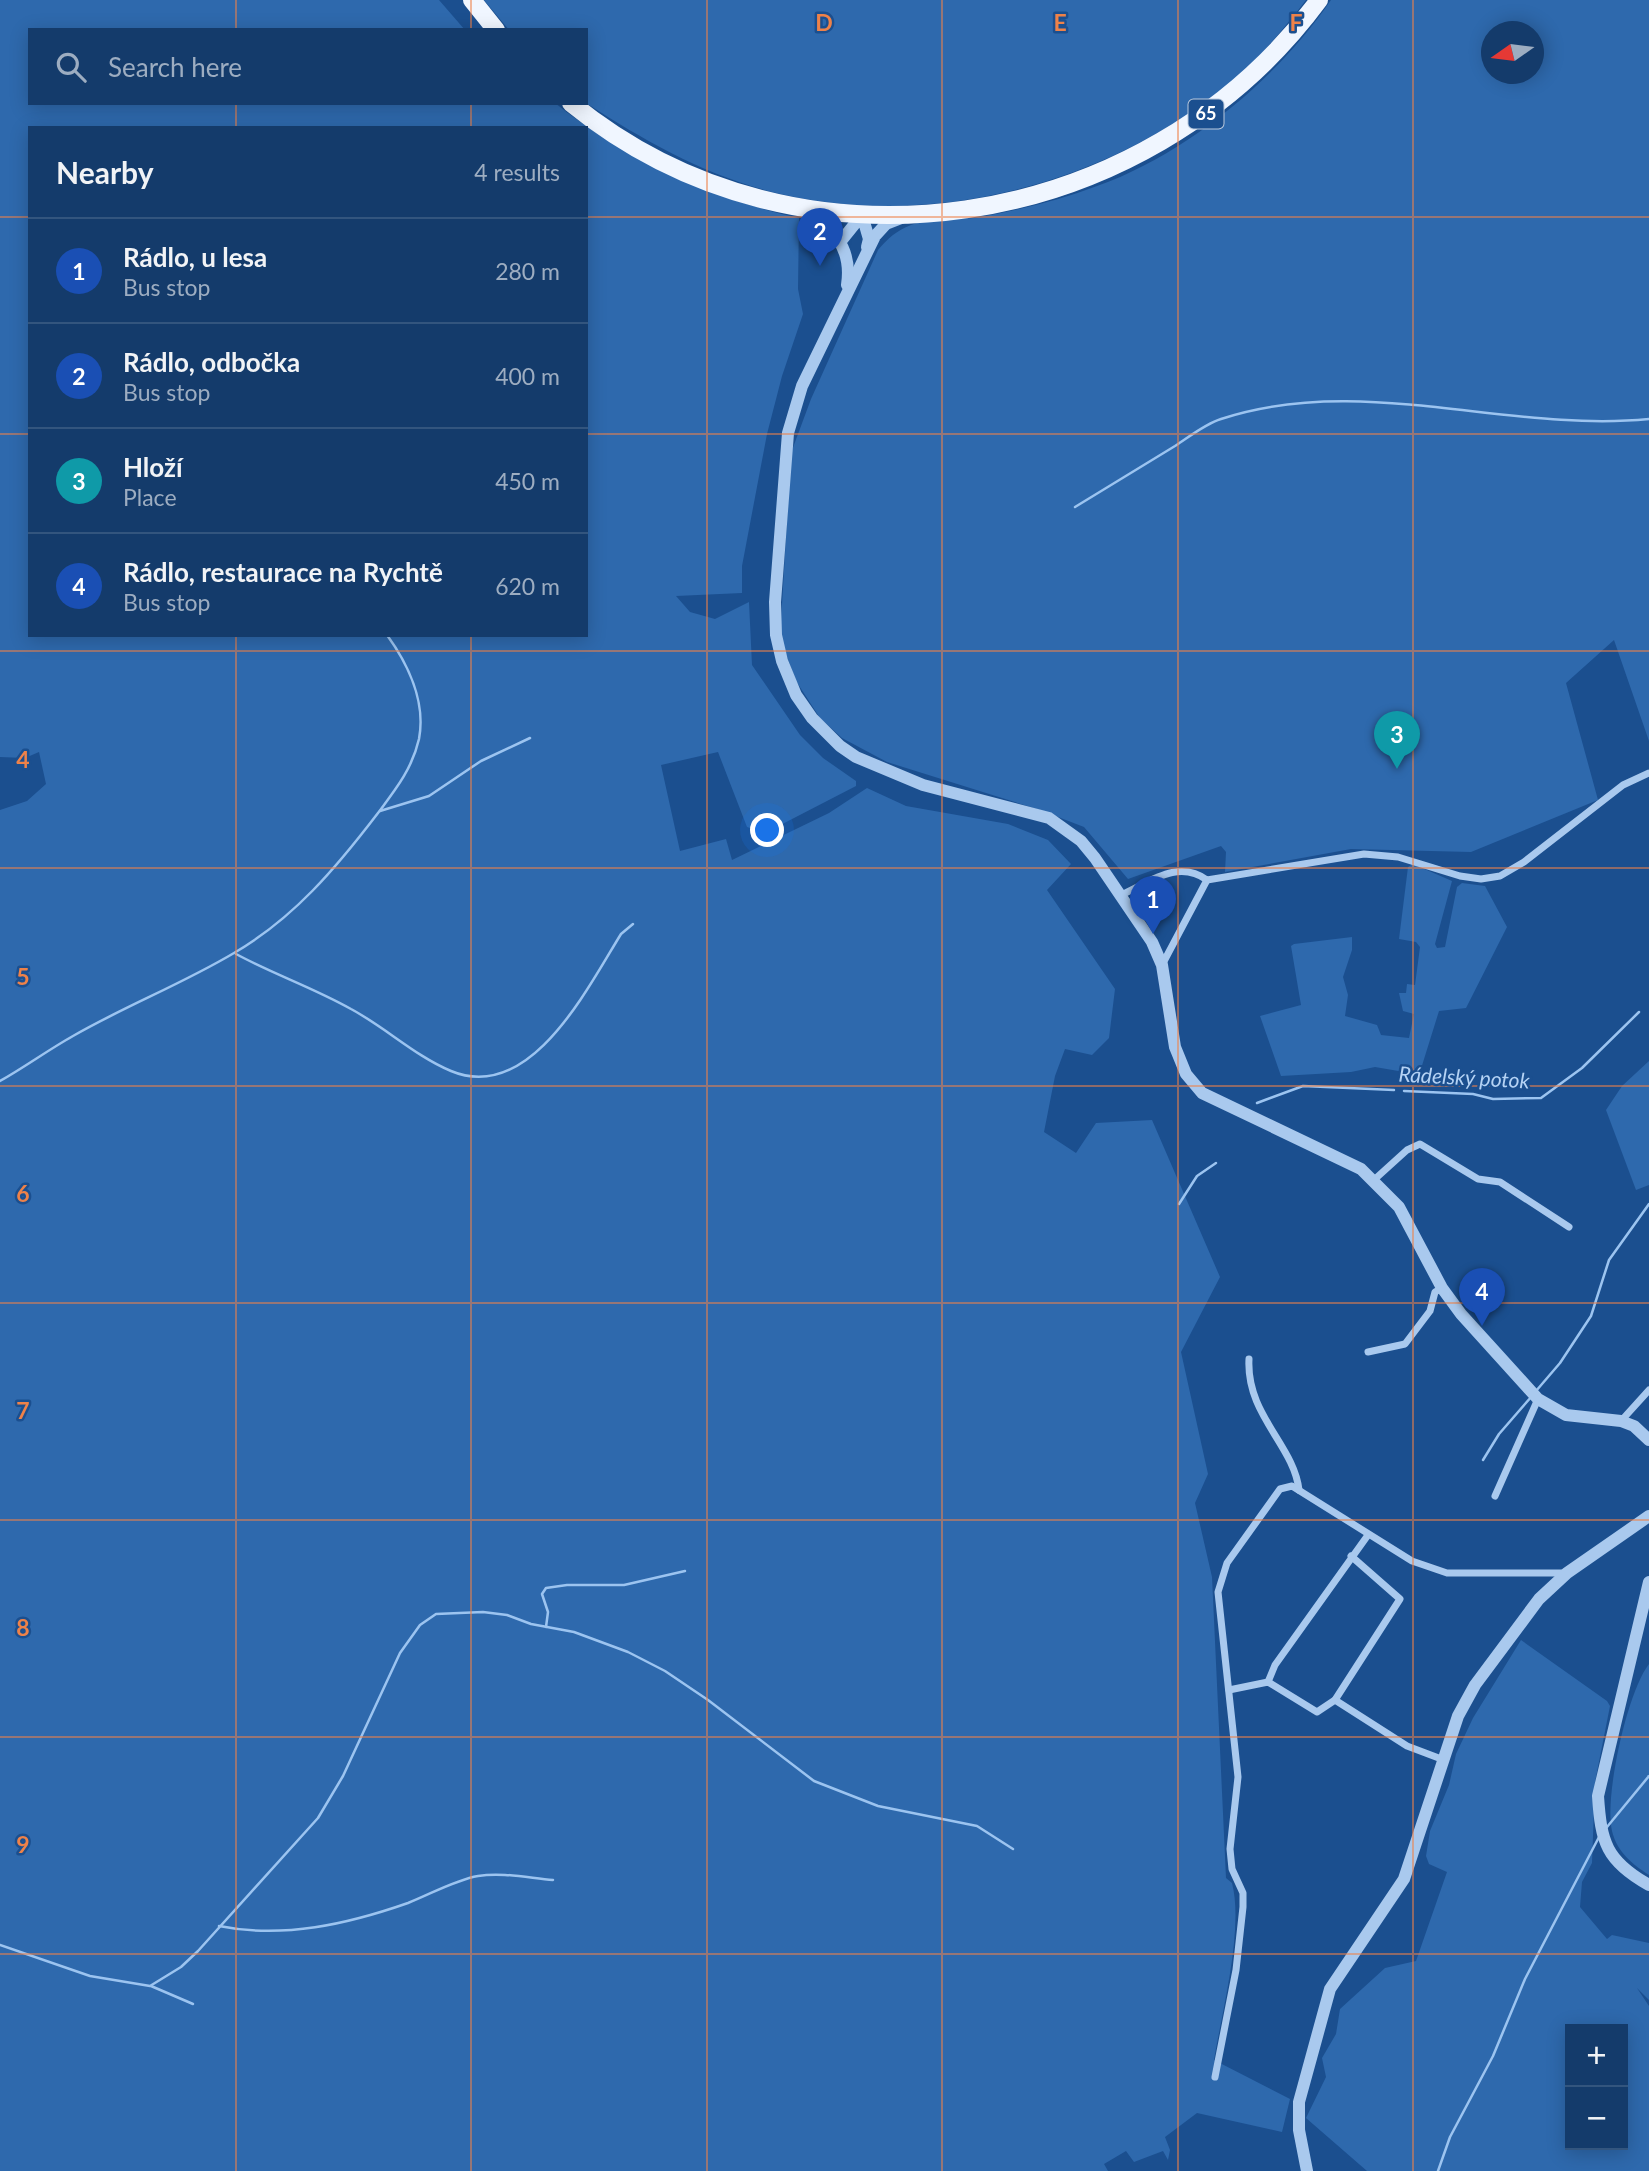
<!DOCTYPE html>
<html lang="en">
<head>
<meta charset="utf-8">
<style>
	body { margin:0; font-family:Lato,sans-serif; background:#214673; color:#f1f3f6 }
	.controls { position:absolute; right:21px; bottom:21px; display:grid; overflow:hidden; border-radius:0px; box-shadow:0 4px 18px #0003 }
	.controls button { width:63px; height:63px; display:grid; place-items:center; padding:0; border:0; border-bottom:2px solid #33557e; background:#143b6b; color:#f1f3f6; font:35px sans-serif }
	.compass { position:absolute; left:1481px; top:21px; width:63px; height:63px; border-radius:50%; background:#143b6b; box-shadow:0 4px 18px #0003; rotate:256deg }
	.you { position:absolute; left:768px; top:831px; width:24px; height:24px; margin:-18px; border:5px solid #fff; border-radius:50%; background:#1a73e8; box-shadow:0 0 0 10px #1a73e833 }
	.badge { display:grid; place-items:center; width:46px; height:46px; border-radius:50%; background:#bca0f2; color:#fff; font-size:23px; font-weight:700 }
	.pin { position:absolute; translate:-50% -58px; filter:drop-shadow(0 2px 4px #0008) }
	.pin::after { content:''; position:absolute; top:37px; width:24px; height:21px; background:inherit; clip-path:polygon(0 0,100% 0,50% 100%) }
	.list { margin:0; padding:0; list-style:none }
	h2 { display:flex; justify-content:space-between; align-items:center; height:91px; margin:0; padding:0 28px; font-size:30px }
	h2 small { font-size:23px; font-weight:400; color:#9dadc1 }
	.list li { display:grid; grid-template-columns:46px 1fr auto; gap:21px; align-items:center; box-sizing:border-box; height:105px; padding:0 28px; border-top:2px solid #33557e }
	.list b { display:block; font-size:26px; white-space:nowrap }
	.list p { margin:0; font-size:23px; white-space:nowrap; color:#9dadc1 }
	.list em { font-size:23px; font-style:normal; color:#9dadc1 }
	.icon { flex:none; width:38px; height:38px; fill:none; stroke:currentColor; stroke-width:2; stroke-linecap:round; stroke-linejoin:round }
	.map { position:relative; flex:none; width:1649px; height:2171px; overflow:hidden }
	.search { position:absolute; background:#143b6b; box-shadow:0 4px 18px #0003; left:28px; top:28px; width:560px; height:77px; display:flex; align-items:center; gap:18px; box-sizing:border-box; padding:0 24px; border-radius:0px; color:#9dadc1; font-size:26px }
	.panel { position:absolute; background:#143b6b; box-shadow:0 4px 18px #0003; left:28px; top:126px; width:560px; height:511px; border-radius:0px }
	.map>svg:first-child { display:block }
	.green { fill:#2e69ad; fill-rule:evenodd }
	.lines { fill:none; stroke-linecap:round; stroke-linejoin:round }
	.stream { stroke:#9cc4f0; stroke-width:2.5 }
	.minor { stroke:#a9c9ee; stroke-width:7 }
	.tertiary { stroke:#a9c9ee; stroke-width:12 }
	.primary { stroke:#f0f6ff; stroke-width:18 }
	.grid { fill:none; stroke:#ee8249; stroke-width:2; stroke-opacity:0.55 }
	.labels { text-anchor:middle; stroke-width:5; stroke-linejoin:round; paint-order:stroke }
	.shield { fill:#1b4f8f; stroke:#bbcadd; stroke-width:2 }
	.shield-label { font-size:18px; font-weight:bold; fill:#fff }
	.water-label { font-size:21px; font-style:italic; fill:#b5d3f5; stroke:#1b4f8f }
	.grid-label { font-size:23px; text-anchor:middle; font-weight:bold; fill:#ee8249; stroke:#1b4f8f; stroke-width:5; stroke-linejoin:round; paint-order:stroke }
</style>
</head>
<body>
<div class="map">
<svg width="1649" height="2171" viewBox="0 0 1649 2171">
	<rect width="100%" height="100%" fill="#1b4f8f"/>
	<g class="green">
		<path d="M0,0H439L465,30H30V103H555C628,160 708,198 799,218L798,289L803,314L782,376L767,434L742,566V593L676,596L690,612L715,619L749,602L752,665L800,735L823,758L856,781V786L765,833L747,827L718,752L661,765L680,851L726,839L732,860L829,813L867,788L906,806L1008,824L1048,840L1071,864L1047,890L1115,989L1109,1038L1092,1055L1065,1049L1055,1076L1044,1132L1076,1153L1096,1123L1152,1120L1220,1277L1181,1352L1208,1474L1195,1503L1212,1577L1226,1878L1232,1883C1244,1929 1222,2011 1214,2060L1290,2099L1282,2132L1197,2113L1165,2137L1170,2150L1168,2160L1163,2151L1134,2162L1126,2151L1104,2164L1108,2171H0V810L27,801L46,784L39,752L25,758L0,757ZM30,128H586V635H30Z"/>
		<path d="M484,0H1306C1281,32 1255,64 1223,89C1099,186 927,231 772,192C703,174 645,141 586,103V30H509Z"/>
		<path d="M1331,0H1649V741L1614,640L1566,683L1598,800L1471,852L1351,849L1225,872L1226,852L1221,846L1128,879L1084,827L1040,810L887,762L842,738L820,718L796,681L780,638L791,453L811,399L878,250C888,238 896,231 911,225C930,217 958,221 979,217C1019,210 1060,200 1097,186C1187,154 1278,78 1331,0ZM1492,32H1534V74H1492Z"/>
		<path d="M1413,864L1452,881L1435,944L1437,948L1445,947L1457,887L1462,883L1485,886L1507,927L1466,1008L1439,1011L1420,1072L1416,1074L1375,1067L1351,1072L1281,1076L1260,1016L1301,1005L1291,946L1294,944L1352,937V950L1343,977L1348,995L1345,1016L1377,1025L1381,1035L1409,1038L1414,1014L1403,1011L1399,993H1406L1407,984L1415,985L1420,947L1416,942L1399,939L1408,867Z"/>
		<path d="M1649,1061V1185L1636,1190L1606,1110L1622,1086Z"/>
		<path d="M1521,1640L1607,1701L1610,1706L1595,1782L1592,1863L1582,1882L1580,1907L1607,1939L1612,1935L1649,1943V2000L1637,1988L1649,2006V2171H1367L1306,2118L1326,2077L1322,2058L1336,2034L1340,2009L1385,1968L1416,1961L1447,1872L1429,1864L1426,1856L1430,1831L1449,1785L1456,1754L1473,1718ZM1570,2029H1623V2145H1570Z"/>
		<path d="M1649,1664V1875C1632,1864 1617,1852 1612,1831C1604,1797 1627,1692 1649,1664Z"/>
	</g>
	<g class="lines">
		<g class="stream">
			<path d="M1075,507C1108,487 1142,466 1175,446C1189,437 1205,424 1221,419C1361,373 1507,433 1649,419"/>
			<path d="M380,811L429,796L481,761L530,738"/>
			<path d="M236,954C273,974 314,988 351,1009C385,1027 415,1056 451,1071C530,1104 587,989 621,934L633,924"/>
			<path d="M0,1081C25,1067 48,1050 73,1036C125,1006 182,984 234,953C294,918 336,868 378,813C396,789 412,769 419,739C426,702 408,664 387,635"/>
			<path d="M1404,1091L1473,1094L1493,1099L1541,1098L1582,1068L1639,1012"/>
			<path d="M1257,1103L1303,1086L1394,1090"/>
			<path d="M1179,1204L1197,1176L1216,1163"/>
			<path d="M1536,1391L1560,1363L1591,1316L1609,1260L1649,1204"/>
			<path d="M1483,1460L1499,1434L1532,1396"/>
			<path d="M546,1627L548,1612L542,1594L546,1588L567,1585H624L685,1571"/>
			<path d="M1607,1827L1649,1776"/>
			<path d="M219,1926C283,1939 348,1924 408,1903C431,1894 455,1880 478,1876C502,1872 529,1878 553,1880"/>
			<path d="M0,1945L90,1976L150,1986L181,1967L198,1951L318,1818L343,1776L400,1653L420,1625L436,1614L483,1612L507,1615L531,1624L574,1632L628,1652L665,1671L708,1700L814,1781L878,1806L977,1826L1013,1849"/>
			<path d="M151,1986L193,2004"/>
			<path d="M1438,2171L1450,2137L1493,2056L1525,1979L1599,1837"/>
		</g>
		<g class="minor">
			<path d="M1121,895C1150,882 1178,859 1207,880L1364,854L1398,857L1460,876L1481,879L1500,876L1524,862L1623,785L1649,773"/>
			<path d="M1162,965L1207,880"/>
			<path d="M1375,1179L1407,1150L1420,1144L1478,1179L1500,1182L1569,1227"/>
			<path d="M1368,1352L1405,1344L1430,1311L1435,1292L1442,1288"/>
			<path d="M1249,1359C1246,1415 1294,1445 1299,1490"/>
			<path d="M1621,1421L1649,1390"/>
			<path d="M1495,1496L1538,1399"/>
			<path d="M1268,1682L1275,1665L1368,1535"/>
			<path d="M1229,1690L1268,1682L1317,1712L1335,1700L1400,1599L1351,1556"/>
			<path d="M1335,1700L1407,1746L1444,1760"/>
			<path d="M1215,2077L1236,1970L1243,1907V1893L1232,1869L1230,1849L1238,1777L1218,1592L1227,1563L1280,1489L1292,1486L1412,1561L1447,1573H1567"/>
		</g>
		<g class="tertiary">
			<path d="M800,208C831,227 853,245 847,285"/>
			<path d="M904,217L886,224L875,236L802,386L788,433L775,602L776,635L782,661L796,695L812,718L840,746L856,757L923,785L1049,818L1081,841L1095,858L1152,942L1162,965L1175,1047L1186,1074L1202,1093L1361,1169L1399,1207L1442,1288L1461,1314L1538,1399L1566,1415L1621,1421L1634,1426L1649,1440"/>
			<path d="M841,241L862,215L869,239L867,247"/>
			<path d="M1649,1582L1598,1796C1601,1842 1606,1861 1649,1885"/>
			<path d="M1307,2171L1299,2130V2102L1330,1989L1404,1879L1458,1716L1475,1685L1539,1599L1567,1573L1649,1516"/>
		</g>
		<g class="primary">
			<path d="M472,0L496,30"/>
			<path d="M571,103C800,290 1146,234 1319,0"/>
		</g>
	</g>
	<path class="grid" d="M236,0V30M471,0V30M707,0V2171M942,0V2171M1178,0V2171M1413,0V2171M236,103V128M471,103V128M0,217H30M586,217H1649M0,434H30M586,434H1649M236,635V2171M471,635V2171M0,651H1649M0,868H1649M0,1086H1649M0,1303H1649M0,1520H1649M0,1737H1649M0,1954H1649"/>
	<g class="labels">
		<rect class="shield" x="1188.5" y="99.5" width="35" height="29" rx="5"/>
		<g class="shield-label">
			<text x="1206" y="120">65</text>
		</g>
		<g class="water-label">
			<text transform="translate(1464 1078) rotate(3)" y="7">Rádelský potok</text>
		</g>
	</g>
	<g class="grid-label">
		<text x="824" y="31">D</text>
		<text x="1060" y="31">E</text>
		<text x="1296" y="31">F</text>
		<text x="23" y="768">4</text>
		<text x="23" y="985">5</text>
		<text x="23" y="1202">6</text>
		<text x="23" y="1419">7</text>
		<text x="23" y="1636">8</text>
		<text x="23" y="1853">9</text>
	</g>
</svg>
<div class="controls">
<button>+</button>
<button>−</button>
</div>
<svg class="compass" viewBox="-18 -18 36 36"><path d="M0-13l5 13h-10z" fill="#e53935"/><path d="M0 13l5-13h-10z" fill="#9dadc1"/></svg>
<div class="you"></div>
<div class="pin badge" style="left:1153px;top:934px;background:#1a4fb4">1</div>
<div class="pin badge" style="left:820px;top:266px;background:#1a4fb4">2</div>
<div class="pin badge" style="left:1397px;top:769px;background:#0f9aa8">3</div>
<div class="pin badge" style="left:1482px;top:1326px;background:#1a4fb4">4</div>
<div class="search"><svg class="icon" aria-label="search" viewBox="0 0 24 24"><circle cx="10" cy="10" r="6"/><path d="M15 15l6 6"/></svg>Search here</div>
<section class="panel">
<h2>Nearby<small>4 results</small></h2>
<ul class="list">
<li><span class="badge" style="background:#1a4fb4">1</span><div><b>Rádlo, u lesa</b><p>Bus stop</p></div><em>280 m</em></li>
<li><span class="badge" style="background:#1a4fb4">2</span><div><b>Rádlo, odbočka</b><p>Bus stop</p></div><em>400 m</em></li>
<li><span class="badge" style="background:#0f9aa8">3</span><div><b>Hloží</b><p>Place</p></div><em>450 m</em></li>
<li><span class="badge" style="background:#1a4fb4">4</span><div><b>Rádlo, restaurace na Rychtě</b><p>Bus stop</p></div><em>620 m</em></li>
</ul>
</section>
</div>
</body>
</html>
